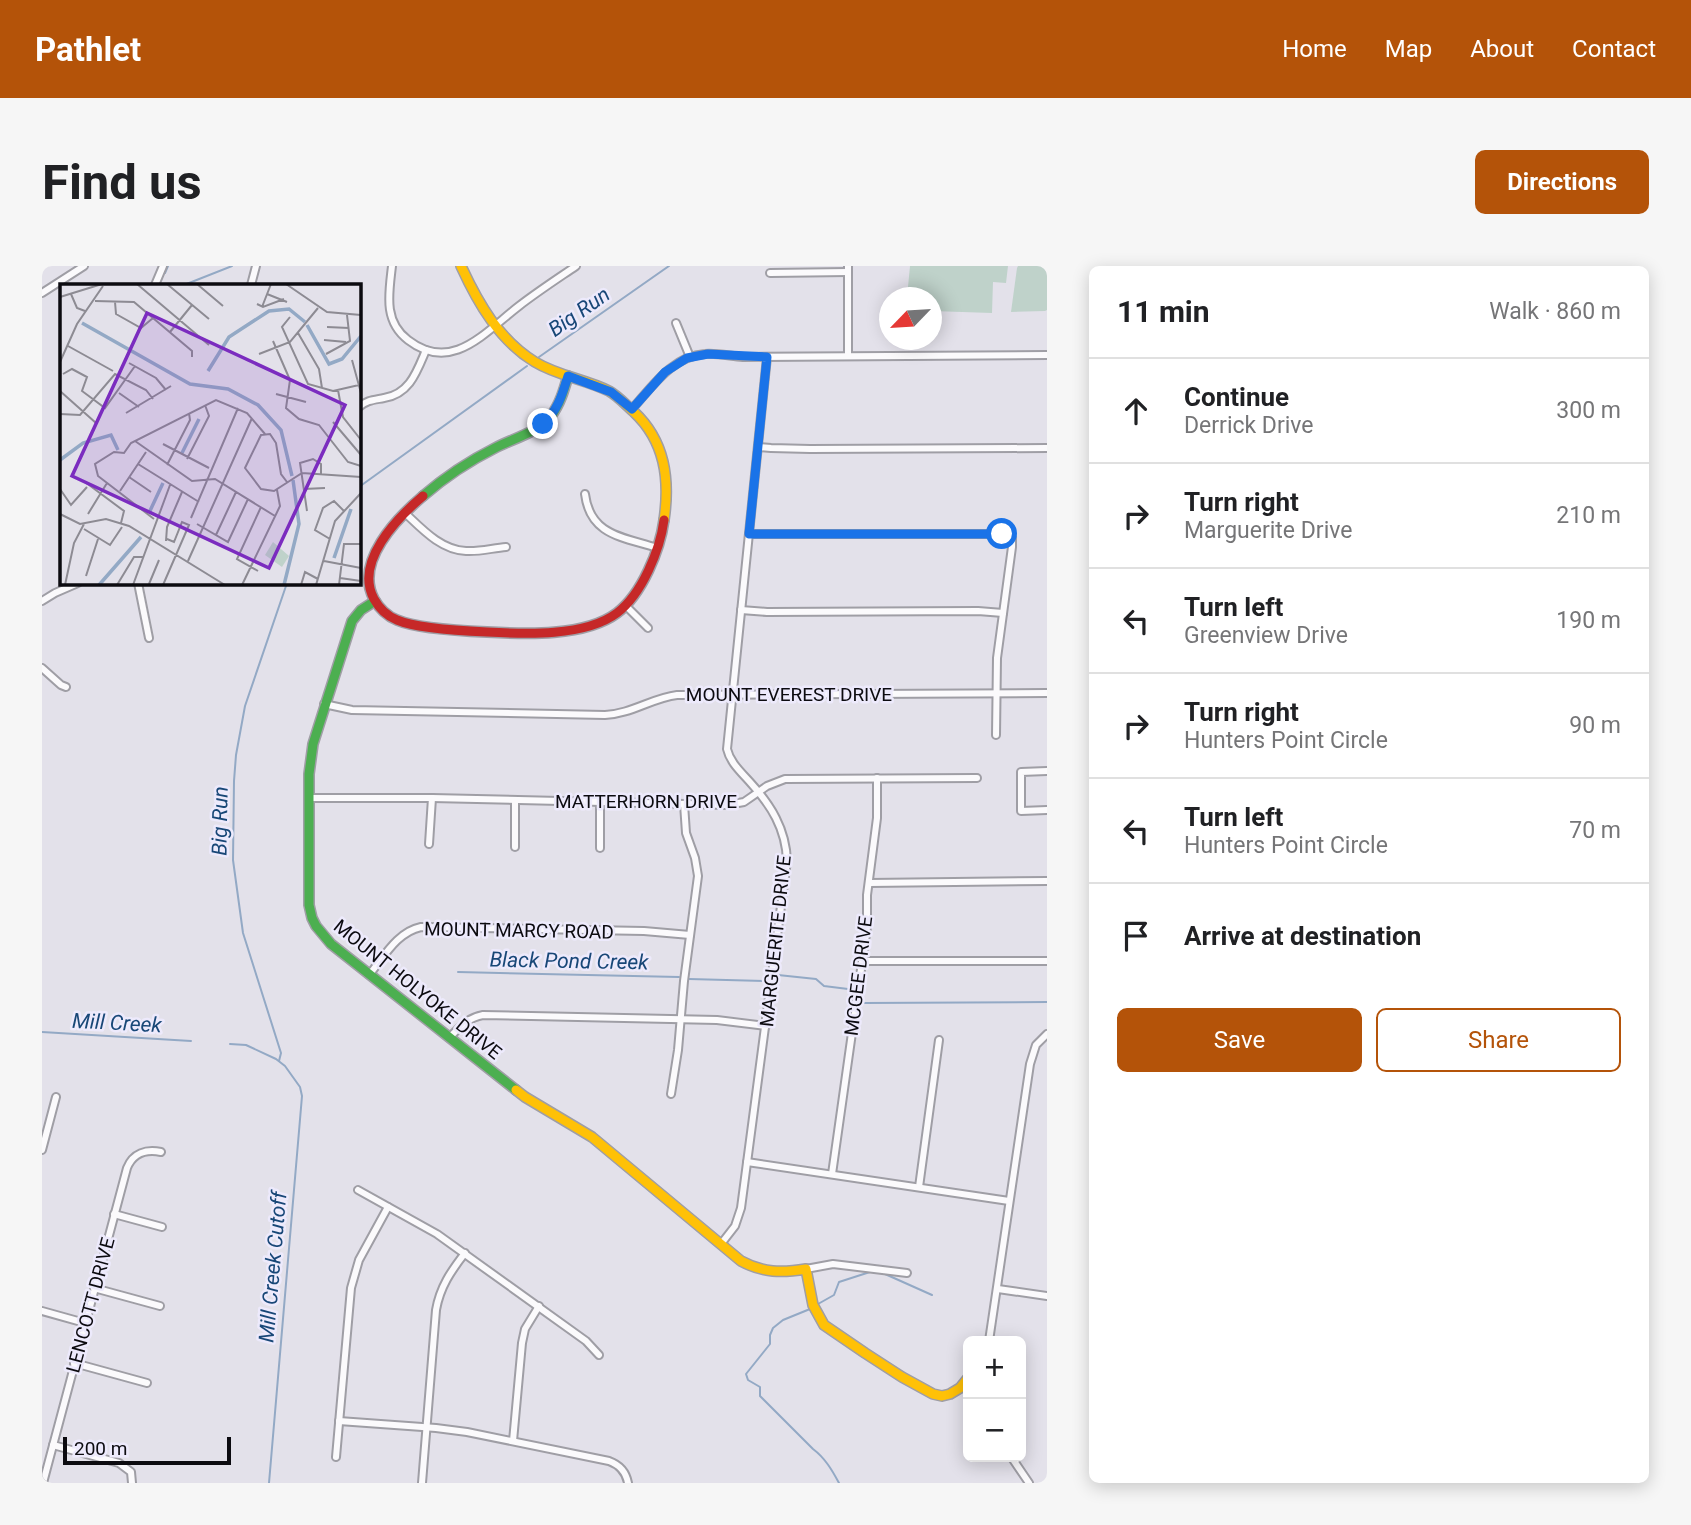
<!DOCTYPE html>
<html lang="en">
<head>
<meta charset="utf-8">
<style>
	body { margin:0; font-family:Roboto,sans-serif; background:#f6f6f6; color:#202124 }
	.controls { position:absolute; right:21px; bottom:21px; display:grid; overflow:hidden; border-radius:10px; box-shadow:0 4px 18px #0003 }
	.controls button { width:63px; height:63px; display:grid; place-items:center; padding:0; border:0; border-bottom:2px solid #e0e0e0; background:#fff; color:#202124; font:35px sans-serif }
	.compass { position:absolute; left:837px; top:21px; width:63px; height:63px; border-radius:50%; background:#fff; box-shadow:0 4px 18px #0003; rotate:245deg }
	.scale { position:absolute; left:21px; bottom:18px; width:168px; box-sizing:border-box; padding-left:7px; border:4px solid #0c0b10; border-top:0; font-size:19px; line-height:24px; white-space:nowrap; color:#0c0b10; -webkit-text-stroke:5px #edeafc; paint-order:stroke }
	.stop { position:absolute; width:21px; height:21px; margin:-16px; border:5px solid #1a73e8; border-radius:50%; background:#fff }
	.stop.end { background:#1a73e8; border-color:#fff; box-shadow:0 2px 7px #0008 }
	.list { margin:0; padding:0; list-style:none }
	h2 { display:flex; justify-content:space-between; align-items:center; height:91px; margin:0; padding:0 28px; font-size:30px }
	h2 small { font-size:23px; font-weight:400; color:#757577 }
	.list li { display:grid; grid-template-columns:46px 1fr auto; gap:21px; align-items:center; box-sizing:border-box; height:105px; padding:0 28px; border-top:2px solid #e0e0e0 }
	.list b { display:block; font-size:26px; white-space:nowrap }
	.list p { margin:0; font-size:23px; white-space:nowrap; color:#757577 }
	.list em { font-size:23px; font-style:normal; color:#757577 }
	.actions { display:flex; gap:14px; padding:21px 28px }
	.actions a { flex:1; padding:16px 0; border:2px solid #b45309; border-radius:10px; text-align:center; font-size:24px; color:#b45309 }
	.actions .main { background:#b45309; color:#fff }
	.icon { flex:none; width:38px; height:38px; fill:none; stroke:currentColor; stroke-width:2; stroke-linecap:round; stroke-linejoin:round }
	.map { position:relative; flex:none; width:1005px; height:1217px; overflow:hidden; border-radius:10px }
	header { display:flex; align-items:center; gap:42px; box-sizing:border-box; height:98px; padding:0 35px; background:#b45309; color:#fff }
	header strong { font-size:33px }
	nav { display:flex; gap:38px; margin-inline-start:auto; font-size:24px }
	.intro { display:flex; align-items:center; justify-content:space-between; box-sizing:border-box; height:168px; padding:0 42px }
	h1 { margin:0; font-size:49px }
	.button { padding:18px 32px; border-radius:10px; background:#b45309; color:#fff; font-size:24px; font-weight:700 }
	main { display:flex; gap:42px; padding:0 42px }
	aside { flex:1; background:#fff; border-radius:10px; box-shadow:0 4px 18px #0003 }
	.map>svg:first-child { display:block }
	.green { fill:#bfd2ca }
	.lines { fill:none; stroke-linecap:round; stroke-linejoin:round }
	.stream { stroke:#93a9c5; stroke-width:2 }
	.street-casing { stroke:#9f9ea5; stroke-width:10 }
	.fast-casing { stroke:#9f9ea5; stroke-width:12 }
	.slow-casing { stroke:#9f9ea5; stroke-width:12 }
	.jam-casing { stroke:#9f9ea5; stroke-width:12 }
	.street { stroke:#fbfafc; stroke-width:6 }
	.fast { stroke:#4caf50; stroke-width:9 }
	.slow { stroke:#ffc107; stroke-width:9 }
	.jam { stroke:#c62828; stroke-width:9 }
	.route { stroke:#1a73e8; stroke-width:9 }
	.labels { text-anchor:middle; stroke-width:5; stroke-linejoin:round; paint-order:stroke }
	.street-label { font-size:19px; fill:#0c0b10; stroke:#edeafc }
	.water-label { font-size:21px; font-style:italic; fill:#184777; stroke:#edeafc }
	.inset-river { fill:none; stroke:#93a9c5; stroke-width:3.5 }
	.inset-road { fill:none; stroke:#8d8b93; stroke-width:2 }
	.view { fill:#7b2cbf; fill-opacity:0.15; stroke:#7b2cbf; stroke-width:3.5 }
	.inset-edge { fill:none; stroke:#0c0b10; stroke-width:3.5 }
</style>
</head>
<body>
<header>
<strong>Pathlet</strong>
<nav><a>Home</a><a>Map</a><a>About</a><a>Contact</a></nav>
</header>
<div class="intro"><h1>Find us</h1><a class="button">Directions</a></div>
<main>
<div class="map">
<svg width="1005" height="1217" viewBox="0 0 1005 1217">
	<rect width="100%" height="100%" fill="#e3e1ea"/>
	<g class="green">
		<path d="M868,0H966L964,17L951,16L950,47L890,45V32L865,31Z"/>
		<path d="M976,0H1005V44L1003,45L969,46L975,2Z"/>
	</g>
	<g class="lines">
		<g class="stream">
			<path d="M123,7L126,0"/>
			<path d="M142,19L190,0"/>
			<path d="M497,91L627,0"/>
			<path d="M317,221L485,100"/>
			<path d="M416,706L637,711"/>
			<path d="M736,709L774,713L782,720L806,723L810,726"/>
			<path d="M647,713L722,715L725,714"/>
			<path d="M820,735L822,737L1005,736"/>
			<path d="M0,766L149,775"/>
			<path d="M188,778L204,779L234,793L243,800L258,821L260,830L227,1217"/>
			<path d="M237,795L239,787L201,667L191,594L192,515L194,489L203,440L245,317"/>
			<path d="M843,1008L890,1029"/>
			<path d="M776,1038L792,1029L797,1016L831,1005"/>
			<path d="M768,1043L741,1054L731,1062L728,1069V1078L704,1108L706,1114L718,1121V1130L771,1183C783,1192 790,1204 797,1217"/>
		</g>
		<defs>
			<g id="street">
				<path d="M350,0C347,27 341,55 366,74C410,108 443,66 477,40C495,26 515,13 534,0"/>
				<path d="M806,0V90"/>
				<path d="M728,7L806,6"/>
				<path d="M113,19L121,0"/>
				<path d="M209,19L214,0"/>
				<path d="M0,27L42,0"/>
				<path d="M634,57L648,91"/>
				<path d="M317,141C325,134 332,134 342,132C368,128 375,105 384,84"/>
				<path d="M590,143C610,121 630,90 663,88C675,87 688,90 701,91L1005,89"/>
				<path d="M717,181L729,182L768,183L1005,182"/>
				<path d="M543,228C548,270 582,271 615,282"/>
				<path d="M363,247C380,263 399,284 424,285C437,286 451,282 464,281"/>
				<path d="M707,268H960L968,269L970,272V281L955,392L954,469"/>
				<path d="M96,317L107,372"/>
				<path d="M0,335L13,327L36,317"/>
				<path d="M583,339L606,362"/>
				<path d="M699,344L725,346L936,345L961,347"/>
				<path d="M0,402L19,419L24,421"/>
				<path d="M282,438L310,444L563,449C589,448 610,432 635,429L1005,427"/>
				<path d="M1005,505L979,506V545L1005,544"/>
				<path d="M266,532H390L685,539L702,536L725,520L743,513L935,512"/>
				<path d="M387,578L390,532"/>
				<path d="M473,581V534"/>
				<path d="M558,582V536"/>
				<path d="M827,617L1005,615"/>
				<path d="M820,695H1005"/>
				<path d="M327,709C342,691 355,666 379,661L602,665L648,669"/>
				<path d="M407,772C418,761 425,752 441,749L675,754L724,760"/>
				<path d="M629,828L636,784L642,715L656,610L653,592L644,567L642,538"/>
				<path d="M0,884L14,831"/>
				<path d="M705,896L967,935"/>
				<path d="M790,908L825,661V629L835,552V512"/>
				<path d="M877,921L897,774"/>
				<path d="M316,924L395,968L544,1075L557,1089"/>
				<path d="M72,948L120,961"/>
				<path d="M679,978L693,960L699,942L745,595C744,563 729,539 707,515C698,505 688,496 685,483L725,91"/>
				<path d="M764,1003L791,998L865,1007"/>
				<path d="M52,1022L118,1040"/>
				<path d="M956,1023L1005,1030"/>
				<path d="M0,1045L43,1057"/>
				<path d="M947,1075L988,798L994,779L1005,768"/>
				<path d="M32,1097L105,1117"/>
				<path d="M297,1155L394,1162L425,1166L567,1195C578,1199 584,1206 586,1217"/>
				<path d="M471,1175L480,1077L483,1063L497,1040"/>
				<path d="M11,1179L77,1197L89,1206L90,1217"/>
				<path d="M294,1191L309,1022L317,994L346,941"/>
				<path d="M970,1192L987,1217"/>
				<path d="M1,1217L85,902C91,887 104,883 119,886"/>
				<path d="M380,1217L394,1044C398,1021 409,1005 423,987"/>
			</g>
			<g id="fast">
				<path d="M381,230C403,211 427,195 453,182C472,172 495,167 509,150C518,138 522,124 526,110"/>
				<path d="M333,335L319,344L310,355L271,478L267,508V639L270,652L274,660L289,678L474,824"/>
			</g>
			<g id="slow">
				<path d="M419,0C436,37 457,74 493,96C516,110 543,113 567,125C576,130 584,139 592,146C623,175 628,213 622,254"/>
				<path d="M474,824L483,831L550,871L699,995C721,1007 740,1007 764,1003L771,1039L782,1059L823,1087L860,1111L891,1128L900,1130L908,1128L918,1122L926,1112"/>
			</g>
			<path id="jam" d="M381,230C355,252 312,296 332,333C337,342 345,350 355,354C376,363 421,365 445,366C483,368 543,371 575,347C600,328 618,284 622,254"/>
		</defs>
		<use href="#street" class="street-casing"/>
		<use href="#fast" class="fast-casing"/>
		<use href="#slow" class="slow-casing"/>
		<use href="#jam" class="jam-casing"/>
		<use href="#street" class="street"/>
		<use href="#fast" class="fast"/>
		<use href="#slow" class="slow"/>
		<use href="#jam" class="jam"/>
	</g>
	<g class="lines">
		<path class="route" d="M501,158C516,144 520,129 526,110L569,126L590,143L623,106L645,92L666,88L725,91L707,268H960"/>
	</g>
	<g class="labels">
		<g class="street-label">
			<text x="747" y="435">MOUNT EVEREST DRIVE</text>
			<text x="604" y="542">MATTERHORN DRIVE</text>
			<text transform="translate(477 664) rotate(1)" y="7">MOUNT MARCY ROAD</text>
			<text transform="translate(733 675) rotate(-84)" y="7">MARGUERITE DRIVE</text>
			<text transform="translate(816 710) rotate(-83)" y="7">MCGEE DRIVE</text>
			<text transform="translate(376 723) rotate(39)" y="7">MOUNT HOLYOKE DRIVE</text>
			<text transform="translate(48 1039) rotate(-75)" y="7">LENCOTT DRIVE</text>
		</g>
		<g class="water-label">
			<text transform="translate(537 46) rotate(-35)" y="7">Big Run</text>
			<text transform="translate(178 555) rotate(-89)" y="7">Big Run</text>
			<text transform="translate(527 695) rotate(1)" y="7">Black Pond Creek</text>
			<text transform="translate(75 757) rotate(3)" y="7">Mill Creek</text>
			<text transform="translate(231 1001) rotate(-85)" y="7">Mill Creek Cutoff</text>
		</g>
	</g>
	<g transform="translate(18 18)">
		<rect width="301" height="301" fill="#e3e1ea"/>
		<path d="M213,258L229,272L222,283L205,271Z" fill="#bfd2ca"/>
		<path class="inset-river" d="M22,39L130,100L168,105L198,121L221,146L232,192M247,41L269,80L282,75L301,52M148,87L169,53L209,27L229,25L245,38M122,169L139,135M0,176L23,159L51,151L58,166M89,229L103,199M274,274L291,225M39,301L81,253M224,301L239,240L233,196"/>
		<path class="inset-road" d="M77,0L149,61M107,0L149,35M137,0L163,22M226,0L267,28L301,31M11,10L17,24L25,27M207,10L227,18M0,13L42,0M35,17L74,18L132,67V73M55,18L56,30L81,44L93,34M197,20L203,23L224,15M202,23L211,0M230,33L222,43L248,100L273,107L299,101M267,43L289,44M110,48L132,21M238,49L259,85L262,104M264,56L286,58M213,57L230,96L226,124L239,135L259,141L288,178L301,182M8,62L53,87M199,70L230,58L258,24M266,70L290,57L287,31M292,76L301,109M0,78L17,40L43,2M69,79L96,94L106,106M3,90L12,85L27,93L22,107L45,124L75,82M278,106L283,133L301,156M0,107L36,139M59,109L79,123M216,110L246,118M66,129L111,102M0,130L20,131L55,90L86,106L93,115M273,138L301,171M75,157L132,197L155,195L215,232M103,160L149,184M127,175L149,132L145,121M78,180L139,218M107,181L130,136L129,129M69,193L91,208M25,198L64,227L61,239M227,198L221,190L216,159L210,150L201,151L185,184L201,205L214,207L242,189L301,193M0,205L11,221L27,203M244,205L265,204M60,207L86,168M247,227L240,179L253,175L261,180V190M0,230L20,240L46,235L69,242L165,301M28,230L47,199M131,234L178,124M94,235L38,192L35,180L54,168L64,169L71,159L156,116L187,129L205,150M137,240L168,258L188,215M24,245L50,261L62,243M156,251L176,208M270,255L255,246L263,224L274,217L284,227M106,257L107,243L122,208M128,277L192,134M264,277L301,284M198,287L177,275L201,223M26,292L38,255M280,294L301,297M89,300L99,276M5,301L14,259L24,240M57,301L74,273H84M73,301L110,201M103,301L129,241L122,238L114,258L107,255M182,301L220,222L217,206M241,301L245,288L258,295M256,301L275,237L301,209M279,301L284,260H301"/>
		<path class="view" d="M87,29L285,121L209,284L12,192Z"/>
		<rect width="301" height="301" class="inset-edge"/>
	</g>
</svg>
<div class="controls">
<button>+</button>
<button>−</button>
</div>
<svg class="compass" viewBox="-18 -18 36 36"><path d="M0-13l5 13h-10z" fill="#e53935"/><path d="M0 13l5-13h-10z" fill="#757577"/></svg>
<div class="scale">200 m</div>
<div class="stop" style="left:960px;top:268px"></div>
<div class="stop end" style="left:501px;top:158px"></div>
</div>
<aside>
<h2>11 min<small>Walk · 860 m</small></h2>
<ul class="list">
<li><svg class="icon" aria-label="ahead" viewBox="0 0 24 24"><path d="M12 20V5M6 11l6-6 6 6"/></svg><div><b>Continue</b><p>Derrick Drive</p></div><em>300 m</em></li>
<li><svg class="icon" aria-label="right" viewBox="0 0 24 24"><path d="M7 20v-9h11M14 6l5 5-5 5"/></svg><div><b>Turn right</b><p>Marguerite Drive</p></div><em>210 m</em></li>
<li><svg class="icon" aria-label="left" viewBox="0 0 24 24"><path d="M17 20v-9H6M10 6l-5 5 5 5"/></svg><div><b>Turn left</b><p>Greenview Drive</p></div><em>190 m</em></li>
<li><svg class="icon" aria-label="right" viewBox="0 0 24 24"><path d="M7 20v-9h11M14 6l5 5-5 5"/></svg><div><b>Turn right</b><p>Hunters Point Circle</p></div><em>90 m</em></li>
<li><svg class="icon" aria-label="left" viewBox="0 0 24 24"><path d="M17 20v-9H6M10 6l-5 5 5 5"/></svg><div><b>Turn left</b><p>Hunters Point Circle</p></div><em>70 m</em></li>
<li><svg class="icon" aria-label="arrive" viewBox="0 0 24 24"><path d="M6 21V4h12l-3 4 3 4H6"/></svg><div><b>Arrive at destination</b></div></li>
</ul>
<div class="actions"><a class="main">Save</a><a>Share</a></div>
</aside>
</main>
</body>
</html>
